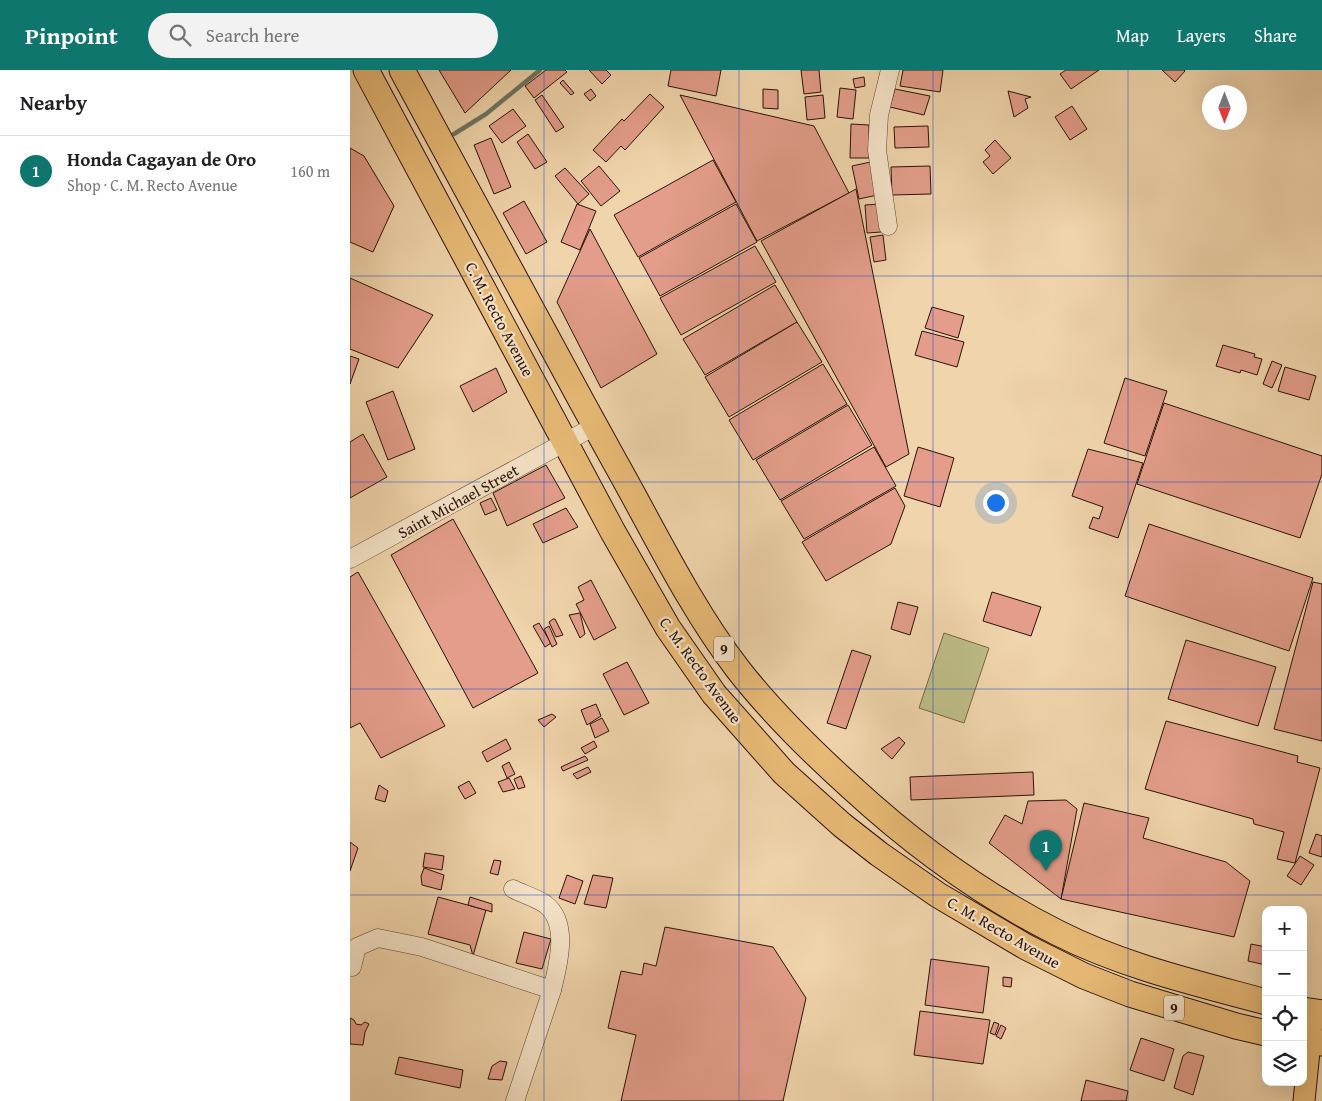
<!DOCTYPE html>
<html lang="en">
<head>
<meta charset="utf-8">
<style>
	body { margin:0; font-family:"Gentium Book Plus",serif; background:#f2f2f2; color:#202124 }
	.controls { position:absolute; right:15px; bottom:15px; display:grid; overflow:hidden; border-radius:10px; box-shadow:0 5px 20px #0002 }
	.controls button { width:45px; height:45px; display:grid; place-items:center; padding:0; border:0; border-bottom:1px solid #e0e0e0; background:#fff; color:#202124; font:25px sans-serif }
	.compass { position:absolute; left:852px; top:15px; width:45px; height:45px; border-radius:50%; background:#fff; box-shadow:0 5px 20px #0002; rotate:180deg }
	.you { position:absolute; left:645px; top:432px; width:18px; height:18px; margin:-12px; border:4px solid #fff; border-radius:50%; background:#1a73e8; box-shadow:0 0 0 8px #1a73e833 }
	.badge { display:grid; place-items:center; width:32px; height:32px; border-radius:50%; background:#0f766e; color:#fff; font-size:16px; font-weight:700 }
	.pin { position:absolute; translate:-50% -41px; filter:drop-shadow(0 1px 2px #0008) }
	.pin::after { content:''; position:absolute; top:26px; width:18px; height:15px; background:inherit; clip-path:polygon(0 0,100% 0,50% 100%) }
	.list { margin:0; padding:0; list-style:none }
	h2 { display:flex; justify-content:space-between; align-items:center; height:65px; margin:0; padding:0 20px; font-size:21px }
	h2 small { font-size:16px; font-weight:400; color:#757577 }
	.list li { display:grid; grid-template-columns:32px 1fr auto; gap:15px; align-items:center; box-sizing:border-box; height:70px; padding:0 20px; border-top:1px solid #e0e0e0 }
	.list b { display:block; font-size:19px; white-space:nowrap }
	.list p { margin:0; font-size:16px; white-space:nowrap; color:#757577 }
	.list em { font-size:16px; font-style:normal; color:#757577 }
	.icon { flex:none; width:28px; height:28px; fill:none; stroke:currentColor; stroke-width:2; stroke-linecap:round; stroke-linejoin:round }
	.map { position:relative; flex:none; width:972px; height:1031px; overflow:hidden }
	header { display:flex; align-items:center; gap:30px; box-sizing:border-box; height:70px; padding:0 25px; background:#0f766e; color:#fff }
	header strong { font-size:24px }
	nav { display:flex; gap:28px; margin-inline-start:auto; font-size:18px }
	.search { width:350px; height:45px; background:#f2f2f2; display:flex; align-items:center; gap:12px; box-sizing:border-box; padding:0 18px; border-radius:28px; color:#757577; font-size:19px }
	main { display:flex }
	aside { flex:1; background:#fff }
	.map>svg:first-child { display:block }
	.green { fill:#bdbc86; stroke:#736746 }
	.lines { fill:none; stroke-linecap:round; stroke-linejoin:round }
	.stream { stroke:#6d7666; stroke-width:4.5 }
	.building { fill:#e39d8a; stroke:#291207 }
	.minor-casing { stroke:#5b4230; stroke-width:19 }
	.major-casing { stroke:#291207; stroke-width:23 }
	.highway-casing { stroke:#291207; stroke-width:27 }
	.minor { stroke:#f5e3c8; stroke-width:18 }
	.major { stroke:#e8ba76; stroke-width:21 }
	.highway { stroke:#e8ba76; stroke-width:25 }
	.grid { fill:none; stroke:#1d4ed8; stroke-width:1; stroke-opacity:0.55 }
	.labels { text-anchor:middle; stroke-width:4.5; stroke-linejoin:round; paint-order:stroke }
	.shield { fill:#f5e3c8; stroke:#665141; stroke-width:1 }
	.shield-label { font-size:15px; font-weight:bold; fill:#291207 }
	.street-label { font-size:16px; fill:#291207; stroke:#f5e3c8 }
</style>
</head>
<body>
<header>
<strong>Pinpoint</strong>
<div class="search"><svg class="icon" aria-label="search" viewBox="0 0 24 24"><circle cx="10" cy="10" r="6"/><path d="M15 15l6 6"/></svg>Search here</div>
<nav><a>Map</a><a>Layers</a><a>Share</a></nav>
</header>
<main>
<aside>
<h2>Nearby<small></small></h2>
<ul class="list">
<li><span class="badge">1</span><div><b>Honda Cagayan de Oro</b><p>Shop · C. M. Recto Avenue</p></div><em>160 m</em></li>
</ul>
</aside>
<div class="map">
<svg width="972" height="1031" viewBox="0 0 972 1031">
	<rect width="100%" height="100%" fill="#f0d4ab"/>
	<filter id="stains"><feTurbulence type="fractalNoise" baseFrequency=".004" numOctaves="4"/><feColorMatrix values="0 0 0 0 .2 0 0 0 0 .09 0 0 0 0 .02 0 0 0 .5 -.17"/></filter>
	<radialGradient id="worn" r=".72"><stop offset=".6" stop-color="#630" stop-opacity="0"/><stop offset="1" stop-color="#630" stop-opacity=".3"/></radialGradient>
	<path class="green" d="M594,563L639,578L614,653L569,638Z"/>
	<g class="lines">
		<path class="stream" d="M104,64L136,44L190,0"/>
	</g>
	<g class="building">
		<path d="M89,0H161L115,43Z"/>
		<path d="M196,0H215L217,2L184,28L175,16Z"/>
		<path d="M239,0H256L261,5L252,14Z"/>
		<path d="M321,0H371L366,26L318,16Z"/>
		<path d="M451,0H469L471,22L454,24Z"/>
		<path d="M553,0H593L590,22L550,16Z"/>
		<path d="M716,0H749L721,19L710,4Z"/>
		<path d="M812,0H834L835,1L825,12Z"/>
		<path d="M514,7L515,16L505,18L503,9Z"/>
		<path d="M213,10L224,23L221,25L210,13Z"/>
		<path d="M490,18L506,20L503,49L487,47Z"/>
		<path d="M241,19L246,26L240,31L234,24Z"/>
		<path d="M413,19L428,20V39L413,38Z"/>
		<path d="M545,19L580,26L574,45L540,37Z"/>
		<path d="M658,21L681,27L675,29L678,38L664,47Z"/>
		<path d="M300,24L314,37L275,80L271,76L256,92L243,80L272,49L274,51Z"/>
		<path d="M192,25L214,57L206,62L185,30Z"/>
		<path d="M330,25L464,56L499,123L407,171Z"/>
		<path d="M473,25L475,48L457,50L455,27Z"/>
		<path d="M722,36L737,59L720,70L705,47Z"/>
		<path d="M163,39L176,56L152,73L139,56Z"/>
		<path d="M501,54L519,55V88H500Z"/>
		<path d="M578,56L579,77L545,78L544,57Z"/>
		<path d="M178,64L197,92L185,99L167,72Z"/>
		<path d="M141,68L161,117L144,124L124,75Z"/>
		<path d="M645,70L661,88L643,104L633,92L640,86L635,80Z"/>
		<path d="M0,78L14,86L44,136L23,182L0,172Z"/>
		<path d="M363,90L386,132L288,187L264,145Z"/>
		<path d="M525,91L532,124L509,129L502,96Z"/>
		<path d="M249,96L270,121L251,136L231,111Z"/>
		<path d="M580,96L581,124L542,125L541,97Z"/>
		<path d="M215,98L239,124L228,134L205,106Z"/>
		<path d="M506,119L559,384L536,397L411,171Z"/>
		<path d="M174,131L197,172L176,184L153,143Z"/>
		<path d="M227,134L246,141L230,180L211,172Z"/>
		<path d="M386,134L407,172L310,226L289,188Z"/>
		<path d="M529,134L531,162L517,163L515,135Z"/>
		<path d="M240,159L307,284L251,318L207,232Z"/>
		<path d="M533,165L536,190L524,192L520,167Z"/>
		<path d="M405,176L426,212L331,265L310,228Z"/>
		<path d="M0,208L83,245L48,298L0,279Z"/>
		<path d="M425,215L447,252L355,305L333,269Z"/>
		<path d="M582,237L614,246L608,268L575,258Z"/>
		<path d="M447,252L472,292L379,347L355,307Z"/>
		<path d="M572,261L614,272L607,297L565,285Z"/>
		<path d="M873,275L905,284L904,287L912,289L907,305L891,300L890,303L866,296Z"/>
		<path d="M0,286L9,289L0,314Z"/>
		<path d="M922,291L932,295L922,318L913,314Z"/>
		<path d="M473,294L497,334L403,390L379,350Z"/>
		<path d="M935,297L966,306L959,330L928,321Z"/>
		<path d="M146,298L157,322L123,342L110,316Z"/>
		<path d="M775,308L817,321L795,386L754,373Z"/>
		<path d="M43,321L65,379L38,390L16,332Z"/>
		<path d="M814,333L972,386V404L950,468L787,414Z"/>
		<path d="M498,335L522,375L430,430L406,390Z"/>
		<path d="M13,364L37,407L0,428V372Z"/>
		<path d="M524,377L546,416L454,469L431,431Z"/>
		<path d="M568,377L604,388L590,437L554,426Z"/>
		<path d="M738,379L793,393L768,468L739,458L743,447L749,449L753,437L722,426Z"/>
		<path d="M196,395L215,428L157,456L143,423Z"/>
		<path d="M545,418L555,436L541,474L476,511L452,472Z"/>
		<path d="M141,428L147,440L135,445L130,433Z"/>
		<path d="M216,438L228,457L193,473L183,454Z"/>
		<path d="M103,449L188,603L123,638L41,485Z"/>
		<path d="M799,454L963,508L939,581L775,526Z"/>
		<path d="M8,502L95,656L31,688L10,653L0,658V507Z"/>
		<path d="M241,510L266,558L244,570L226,534L234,530L228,517Z"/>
		<path d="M963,512L972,514V671L924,659Z"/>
		<path d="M642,522L691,537L681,566L633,551Z"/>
		<path d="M548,532L568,537L560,565L541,559Z"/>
		<path d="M230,543L235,564L230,568L219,545Z"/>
		<path d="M203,549H205L213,565L206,567L199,552Z"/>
		<path d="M189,553L201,573L195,577L183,556Z"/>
		<path d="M199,556L207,574L202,577L194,559Z"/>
		<path d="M836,570L926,597L908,656L818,629Z"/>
		<path d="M502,580L521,586L496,659L477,653Z"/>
		<path d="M277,592L299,633L274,645L253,604Z"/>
		<path d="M246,634L251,646L237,655L231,640Z"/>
		<path d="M202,644L206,647L194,657L188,650Z"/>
		<path d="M252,648L259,661L245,668L240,654Z"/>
		<path d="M816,651L948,686L947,692L970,698L945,793L927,789L934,762L904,754L903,749L795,719Z"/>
		<path d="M549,667L555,673L542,689L531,679Z"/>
		<path d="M156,669L161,679L137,692L132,682Z"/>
		<path d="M244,671L247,677L235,684L231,678Z"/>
		<path d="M235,686L238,690L213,701L211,697Z"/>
		<path d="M159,692L165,704L157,708L152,696Z"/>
		<path d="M238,697L241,702L227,709L223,704Z"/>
		<path d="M683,702L684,725L561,730L560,707Z"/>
		<path d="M171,706L175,717L168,719L164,709Z"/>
		<path d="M159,708L165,719L153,722L148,712Z"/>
		<path d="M119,711L126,723L115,729L108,717Z"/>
		<path d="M29,715L38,721L35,732L25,729Z"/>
		<path d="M716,730L727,739L711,829L639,773L655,745L672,754L678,731Z"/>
		<path d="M734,733L799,748L793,768L876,792L900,811L884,867L711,829Z"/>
		<path d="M966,764L972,766V787L959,783Z"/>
		<path d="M0,772L8,778L0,801Z"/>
		<path d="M75,783L94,786L92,800L73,797Z"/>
		<path d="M950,786L964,795L951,815L937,806Z"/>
		<path d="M144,790L151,791L148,805L140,803Z"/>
		<path d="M74,798L94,805L91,820L72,815L71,806Z"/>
		<path d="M217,805L233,811L225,834L209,828Z"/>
		<path d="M243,805L263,808L256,838L234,834Z"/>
		<path d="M88,827L136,840L123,886L120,875L78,864Z"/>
		<path d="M120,827L142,834V842L118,835Z"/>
		<path d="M315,857L423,877L456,928L433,1031H271L286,965L258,958L271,901L292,905L294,893L306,896Z"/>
		<path d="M174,862L201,869L192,899L166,893Z"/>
		<path d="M901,874L916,877V895L898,891Z"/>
		<path d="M581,889L639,897L633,943L575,935Z"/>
		<path d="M653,907L662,908L661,917L653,916Z"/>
		<path d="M570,941L640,950L633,994L564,985Z"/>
		<path d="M0,948L4,950L6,954L11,955L15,952L19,954L15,962L13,975L0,974Z"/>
		<path d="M644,952L649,954L645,965L640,963Z"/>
		<path d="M651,955L656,958L651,969L646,966Z"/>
		<path d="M791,968L824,979L814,1011L780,1000Z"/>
		<path d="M838,982L854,986L843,1025L824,1018L833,986Z"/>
		<path d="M49,987L113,1000L110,1018L45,1004Z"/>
		<path d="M150,991L157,992L152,1010L138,1009L142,996Z"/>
		<path d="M736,1010L778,1021L776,1031H731Z"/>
	</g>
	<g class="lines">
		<defs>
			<g id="minor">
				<path d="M538,156L527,80L529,45L540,0"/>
				<path d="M0,489L245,356"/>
				<path d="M163,819C173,824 186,828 195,834C220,853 208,895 202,920"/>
				<path d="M2,897L7,877L28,868L72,877L202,920L165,1031"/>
			</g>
			<path id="major" d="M954,1031L963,942"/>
			<g id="highway">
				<path d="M16,0L263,462L318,558L364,624L434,703L492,755L529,784L588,825L676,877L734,906L780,924L886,956L916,963"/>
				<path d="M52,0C123,131 193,262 265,392C304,461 339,535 387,598C421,642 461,681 502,718C564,775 632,825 708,863C773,896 846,913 916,932"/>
				<path d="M953,940L972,943"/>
				<path d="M953,971L972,973"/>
			</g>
		</defs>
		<use href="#minor" class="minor-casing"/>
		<use href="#major" class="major-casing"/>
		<use href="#highway" class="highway-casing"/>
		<use href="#minor" class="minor"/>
		<use href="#major" class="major"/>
		<use href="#highway" class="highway"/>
	</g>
	<path class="grid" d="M194,0V1031M389,0V1031M583,0V1031M778,0V1031M0,206H972M0,412H972M0,619H972M0,825H972"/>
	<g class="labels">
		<g class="shield">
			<rect x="364" y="566.5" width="20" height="25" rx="4"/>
			<rect x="814" y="925.5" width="20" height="25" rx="4"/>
		</g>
		<g class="shield-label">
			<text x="374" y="584">9</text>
			<text x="824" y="943">9</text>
		</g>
		<g class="street-label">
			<text transform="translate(150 249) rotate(62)" y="6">C. M. Recto Avenue</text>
			<text transform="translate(108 431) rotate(-29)" y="6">Saint Michael Street</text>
			<text transform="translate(351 600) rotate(54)" y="6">C. M. Recto Avenue</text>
			<text transform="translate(654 862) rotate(30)" y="6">C. M. Recto Avenue</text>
		</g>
	</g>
	<rect width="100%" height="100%" filter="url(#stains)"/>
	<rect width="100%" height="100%" fill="url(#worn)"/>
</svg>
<div class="controls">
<button>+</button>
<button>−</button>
<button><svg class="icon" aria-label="locate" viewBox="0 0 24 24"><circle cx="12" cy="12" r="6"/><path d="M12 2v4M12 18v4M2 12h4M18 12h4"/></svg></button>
<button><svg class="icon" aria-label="layers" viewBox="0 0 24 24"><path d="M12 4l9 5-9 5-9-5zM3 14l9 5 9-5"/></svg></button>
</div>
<svg class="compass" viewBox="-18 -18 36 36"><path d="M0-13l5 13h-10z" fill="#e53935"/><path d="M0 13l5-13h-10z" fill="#757577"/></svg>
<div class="you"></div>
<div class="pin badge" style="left:696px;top:801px">1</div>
</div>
</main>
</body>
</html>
